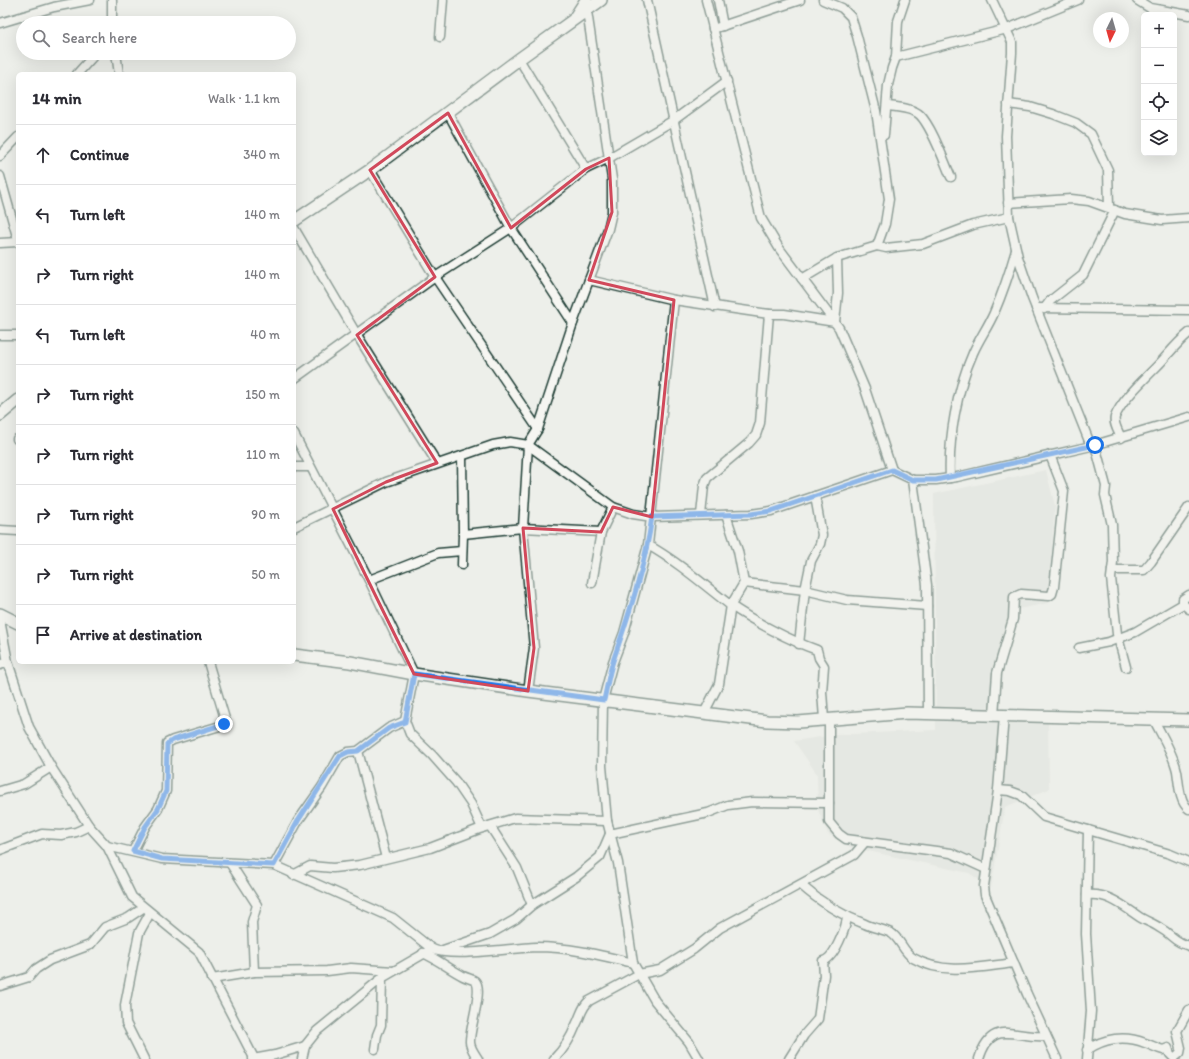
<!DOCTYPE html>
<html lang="en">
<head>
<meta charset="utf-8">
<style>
	body { margin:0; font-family:Itim,sans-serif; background:#f2f2f3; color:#2b2b33 }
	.controls { position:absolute; right:12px; top:12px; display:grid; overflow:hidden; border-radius:6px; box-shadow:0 4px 16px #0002 }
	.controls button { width:36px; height:36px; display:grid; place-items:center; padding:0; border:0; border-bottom:1px solid #e1e1e2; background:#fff; color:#2b2b33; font:20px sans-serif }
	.compass { position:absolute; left:1093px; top:12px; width:36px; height:36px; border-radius:50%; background:#fff; box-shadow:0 4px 16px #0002; rotate:185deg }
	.stop { position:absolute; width:12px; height:12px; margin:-9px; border:3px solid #1a73e8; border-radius:50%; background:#fff }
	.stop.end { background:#1a73e8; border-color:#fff; box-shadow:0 1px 4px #0008 }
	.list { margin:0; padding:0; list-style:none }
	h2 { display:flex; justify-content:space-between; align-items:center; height:52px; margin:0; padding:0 16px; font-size:17px }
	h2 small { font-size:13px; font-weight:400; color:#7c7c81 }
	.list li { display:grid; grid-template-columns:26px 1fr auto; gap:12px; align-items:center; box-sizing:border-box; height:60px; padding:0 16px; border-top:1px solid #e1e1e2 }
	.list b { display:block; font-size:15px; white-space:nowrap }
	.list em { font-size:13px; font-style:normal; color:#7c7c81 }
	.icon { flex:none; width:22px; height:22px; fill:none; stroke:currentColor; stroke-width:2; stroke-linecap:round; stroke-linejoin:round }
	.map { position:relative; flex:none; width:1189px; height:1059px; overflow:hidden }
	.search { position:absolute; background:#fff; box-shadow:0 4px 16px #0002; left:16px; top:16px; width:280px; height:44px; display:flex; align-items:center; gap:10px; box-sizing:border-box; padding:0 14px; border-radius:22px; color:#7c7c81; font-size:15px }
	.panel { position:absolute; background:#fff; box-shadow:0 4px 16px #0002; left:16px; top:72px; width:280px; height:592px; border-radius:6px }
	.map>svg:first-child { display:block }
	.built { fill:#dce0db }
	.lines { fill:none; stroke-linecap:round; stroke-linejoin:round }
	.street-casing { stroke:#1f3d34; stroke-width:11 }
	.secondary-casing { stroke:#1f3d34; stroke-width:14 }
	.street { stroke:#f6f6f2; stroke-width:8 }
	.secondary { stroke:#f6f6f2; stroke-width:11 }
	.route { stroke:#1a73e8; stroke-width:5 }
	.marked { fill:none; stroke:#d1495b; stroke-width:3; stroke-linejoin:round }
</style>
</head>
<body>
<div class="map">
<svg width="1189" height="1059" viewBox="0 0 1189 1059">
	<rect width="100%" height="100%" fill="#edefea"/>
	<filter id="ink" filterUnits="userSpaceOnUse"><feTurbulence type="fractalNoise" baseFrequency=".025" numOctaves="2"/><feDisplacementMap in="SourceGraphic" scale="8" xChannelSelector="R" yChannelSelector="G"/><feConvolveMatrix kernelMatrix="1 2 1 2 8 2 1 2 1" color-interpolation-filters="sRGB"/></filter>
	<g filter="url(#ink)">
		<path class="built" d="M1046,470L1055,506L1048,603L1009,611L989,708L1048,715L1049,789L1005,807L991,888L969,873L850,847L828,834L818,810L817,774L794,741L833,735L936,730L934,494Z"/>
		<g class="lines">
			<defs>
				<g id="street">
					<path d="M112,0V23"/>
					<path d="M647,0L715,307"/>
					<path d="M706,0L761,218L779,248L839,328L865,389L892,470"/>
					<path d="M718,0L723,26"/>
					<path d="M823,0L842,8L851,17L857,36L876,111L889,199L885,224L877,246"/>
					<path d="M992,0L1012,42V53L1006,136L1009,217L1018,257L1032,298L1091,446"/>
					<path d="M1137,0L1150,8L1189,15"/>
					<path d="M0,23L54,7L90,0"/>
					<path d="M713,29L800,0"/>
					<path d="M440,37L443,0"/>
					<path d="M116,53L119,74"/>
					<path d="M896,57L1007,29L1078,0"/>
					<path d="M519,59L586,169"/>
					<path d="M77,74L96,53"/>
					<path d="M1008,104L1030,107L1053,114L1076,123L1091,134L1108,170L1109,207"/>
					<path d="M887,106C897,107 913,108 920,115C932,127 944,161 951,177"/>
					<path d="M448,113L511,228L573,323"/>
					<path d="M884,135L888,85L892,68L896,57L898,21L905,0"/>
					<path d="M0,156L18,137"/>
					<path d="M370,170L435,277L538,429"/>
					<path d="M0,176L18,240"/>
					<path d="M1008,203L1071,199L1089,201L1125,214L1162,220L1189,218"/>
					<path d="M294,228L357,335L437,463"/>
					<path d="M0,243L18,242"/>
					<path d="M802,279L837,258L877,246L886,248L923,244L973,225L1009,217"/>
					<path d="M589,280L674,300L769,314H784L835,322L838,293L837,258"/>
					<path d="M674,300L648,545L624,633L613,662L603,700L602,766L607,821L618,863L633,963L655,1001L689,1042L699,1059"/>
					<path d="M1036,308L1189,310"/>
					<path d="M1044,309L1050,301L1083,275L1115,210"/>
					<path d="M0,335H18"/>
					<path d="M294,379L435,277L511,228L586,169L609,158L674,120L727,81"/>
					<path d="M294,434L369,580L414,674L405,721L410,734L432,755L456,782L471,804L482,828"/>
					<path d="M1121,438C1119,432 1113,424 1115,417C1121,400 1148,376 1161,362C1170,352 1178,342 1189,333"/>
					<path d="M17,439H18"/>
					<path d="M1095,445L1106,486L1105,495L1112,525L1113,562L1111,578L1117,634L1126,667"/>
					<path d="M462,456L463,534L462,565"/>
					<path d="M294,467H309"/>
					<path d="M950,478C948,439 957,389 973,353C979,339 988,327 994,313C1003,292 1010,271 1016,250"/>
					<path d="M913,480L927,585L928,713"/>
					<path d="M701,515L704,486L707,478L749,443L756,435L760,423L769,314"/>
					<path d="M294,527L386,482L493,445L510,442L528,445L613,507L633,514L652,517L751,514L771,511L892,470L913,480H936L957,477L1091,446L1189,417"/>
					<path d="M0,530L18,531"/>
					<path d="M463,534L523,528L601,532"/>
					<path d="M648,545C678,562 703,584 730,605C753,621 791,641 817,650L819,658L824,666L822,692L824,719"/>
					<path d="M1112,570H1144L1151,562L1189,507"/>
					<path d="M369,580L438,553L462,551"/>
					<path d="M592,583L601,532L613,507"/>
					<path d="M744,583L805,590L847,600L927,606"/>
					<path d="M1183,604L1189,609"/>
					<path d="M0,620L8,662L29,727L51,767L89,826L107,846L132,897L199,952L254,1058"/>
					<path d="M799,644L805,590L811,561L820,544L822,535L815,496"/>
					<path d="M1079,648L1109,642L1135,632L1183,604V599L1189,595"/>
					<path d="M0,665L8,662"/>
					<path d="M528,691L534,648L523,528L528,445L538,429L573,323L608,229L612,212V179L587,11"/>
					<path d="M704,713L719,684L731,605L744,583L738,551L726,515"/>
					<path d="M994,715L997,673L1013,619L1014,597L1021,594L1049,596L1052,594L1054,587L1064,491L1050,455"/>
					<path d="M1004,716L998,790L984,886L985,895L1027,994L1057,1059"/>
					<path d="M829,719V822L839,834L846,839L951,853L986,869"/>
					<path d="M1154,720C1162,736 1173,753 1177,771C1179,783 1179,802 1189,809"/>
					<path d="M358,751L386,858"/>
					<path d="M998,790L1010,791L1021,795L1044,817L1170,854L1189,862"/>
					<path d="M0,791L24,784L51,767"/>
					<path d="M490,826L517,868L532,905"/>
					<path d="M610,834L708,813L728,805L752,802L829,803"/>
					<path d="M107,846L162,859L274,865L393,918L432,949C452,958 510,948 536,947C569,947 600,955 633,963"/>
					<path d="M0,850L42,834L61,835L76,832L89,826"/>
					<path d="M133,851L145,827L158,809L166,791L167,743L173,740L220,726L226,722L208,662"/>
					<path d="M230,863L257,905L252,922L254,972"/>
					<path d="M274,865L298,821L322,787L340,756L348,752L358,751L389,728L405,721"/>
					<path d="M293,875L310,866L333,868L360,865L430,848L482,828L515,818L607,821"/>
					<path d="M801,885C820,902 841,915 865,924C873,928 883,929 891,933C900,938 903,952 913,958C944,976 980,967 1014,963"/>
					<path d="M1087,895C1108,893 1122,905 1138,916C1145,921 1153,923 1160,928C1173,935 1172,941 1189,946"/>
					<path d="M443,950L490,934L516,919L532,905L576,877L600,857L610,834"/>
					<path d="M423,953C439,960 449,969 463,976C467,978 472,979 475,981C484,989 469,1029 470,1042C470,1048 475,1054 478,1059"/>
					<path d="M212,979L254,972L327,971L351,968L393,971"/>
					<path d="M0,986L29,977L36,969L50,960L90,945L105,927L128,918L143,908"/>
					<path d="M375,1049L377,1035L381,1025L382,978"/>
					<path d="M1087,1050C1104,1038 1125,1035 1145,1043C1151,1045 1156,1048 1163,1050L1168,1048L1170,1054L1174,1058L1180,1053L1181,1048L1177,1031L1189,1010"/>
					<path d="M144,1059L126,1023L125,1005L139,933L150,913"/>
					<path d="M253,1059L275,1055L305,1046"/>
					<path d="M302,1059L305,1046L317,1031L382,978L432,949"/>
					<path d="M554,1059C563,1050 571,1038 576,1025C581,1016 581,1008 589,1001L639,974L660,970L694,949L720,928L854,855L865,842"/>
					<path d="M789,1059L804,1035L818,1019L824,975L823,961C834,959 847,926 847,916"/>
					<path d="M979,1059C992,1017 1014,1039 1046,1036"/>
					<path d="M1087,1059L1091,1011L1086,934L1088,830"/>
				</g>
				<g id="secondary">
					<path d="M575,17L586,0"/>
					<path d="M294,221L370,170L519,59L601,0"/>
					<path d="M0,415L18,400"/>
					<path d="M0,614L18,623"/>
					<path d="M294,655L350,662L414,674L528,691L767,721L798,722L907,713L1189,720"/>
				</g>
			</defs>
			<use href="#street" class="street-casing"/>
			<use href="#secondary" class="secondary-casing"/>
			<use href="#street" class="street"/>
			<use href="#secondary" class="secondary"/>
		</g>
	</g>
	<g class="lines" filter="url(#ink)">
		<path class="route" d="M224,724L173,740L167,744L166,791L158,809L145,827L133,851L162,859L274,865L298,821L340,756L348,752L358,751L389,728L405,722L414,674L604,700C607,687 609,673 613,661C629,614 645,567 652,517L751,514L771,511L892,470L913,480H936L1095,445"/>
	</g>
	<path d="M0 0H1189V1059H0ZM448,113L511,228L586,169L609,158L612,212L589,280L674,300L652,517L613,507L601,532L523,528L534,648L528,691L414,674L333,509L386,482L437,463L357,335L435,277L370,170Z" fill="#edefea" fill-opacity=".55" fill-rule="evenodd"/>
	<path class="marked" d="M448,113L511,228L586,169L609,158L612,212L589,280L674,300L652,517L613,507L601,532L523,528L534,648L528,691L414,674L333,509L386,482L437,463L357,335L435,277L370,170Z"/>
</svg>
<div class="controls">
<button>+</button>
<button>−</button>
<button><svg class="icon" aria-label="locate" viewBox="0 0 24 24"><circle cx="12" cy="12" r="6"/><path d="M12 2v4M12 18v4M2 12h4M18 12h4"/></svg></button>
<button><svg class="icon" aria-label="layers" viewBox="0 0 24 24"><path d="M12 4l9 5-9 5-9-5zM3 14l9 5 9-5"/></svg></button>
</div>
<svg class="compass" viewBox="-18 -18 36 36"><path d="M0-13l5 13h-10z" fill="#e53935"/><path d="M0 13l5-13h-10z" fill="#7c7c81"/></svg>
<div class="stop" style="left:1095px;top:445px"></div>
<div class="stop end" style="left:224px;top:724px"></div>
<div class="search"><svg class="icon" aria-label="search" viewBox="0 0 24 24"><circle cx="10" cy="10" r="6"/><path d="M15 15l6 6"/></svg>Search here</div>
<section class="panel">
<h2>14 min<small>Walk · 1.1 km</small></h2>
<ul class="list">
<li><svg class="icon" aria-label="ahead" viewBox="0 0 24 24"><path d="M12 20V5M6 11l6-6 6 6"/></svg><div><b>Continue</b></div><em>340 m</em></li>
<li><svg class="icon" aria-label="left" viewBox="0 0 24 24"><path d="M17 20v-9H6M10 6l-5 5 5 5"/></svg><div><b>Turn left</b></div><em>140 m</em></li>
<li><svg class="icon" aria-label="right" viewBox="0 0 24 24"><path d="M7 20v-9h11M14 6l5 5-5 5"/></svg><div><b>Turn right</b></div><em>140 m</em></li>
<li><svg class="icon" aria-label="left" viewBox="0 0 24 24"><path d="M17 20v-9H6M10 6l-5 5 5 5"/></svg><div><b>Turn left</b></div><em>40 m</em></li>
<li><svg class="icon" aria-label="right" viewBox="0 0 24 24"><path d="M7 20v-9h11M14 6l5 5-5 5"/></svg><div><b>Turn right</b></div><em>150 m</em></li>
<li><svg class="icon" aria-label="right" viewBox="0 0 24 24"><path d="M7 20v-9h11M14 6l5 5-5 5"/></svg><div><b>Turn right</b></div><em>110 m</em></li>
<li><svg class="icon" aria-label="right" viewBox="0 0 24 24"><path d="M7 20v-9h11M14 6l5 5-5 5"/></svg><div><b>Turn right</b></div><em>90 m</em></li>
<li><svg class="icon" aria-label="right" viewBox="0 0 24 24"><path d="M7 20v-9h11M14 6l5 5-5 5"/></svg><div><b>Turn right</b></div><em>50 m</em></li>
<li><svg class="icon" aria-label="arrive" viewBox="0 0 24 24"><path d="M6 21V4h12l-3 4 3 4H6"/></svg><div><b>Arrive at destination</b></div></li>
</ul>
</section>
</div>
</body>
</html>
